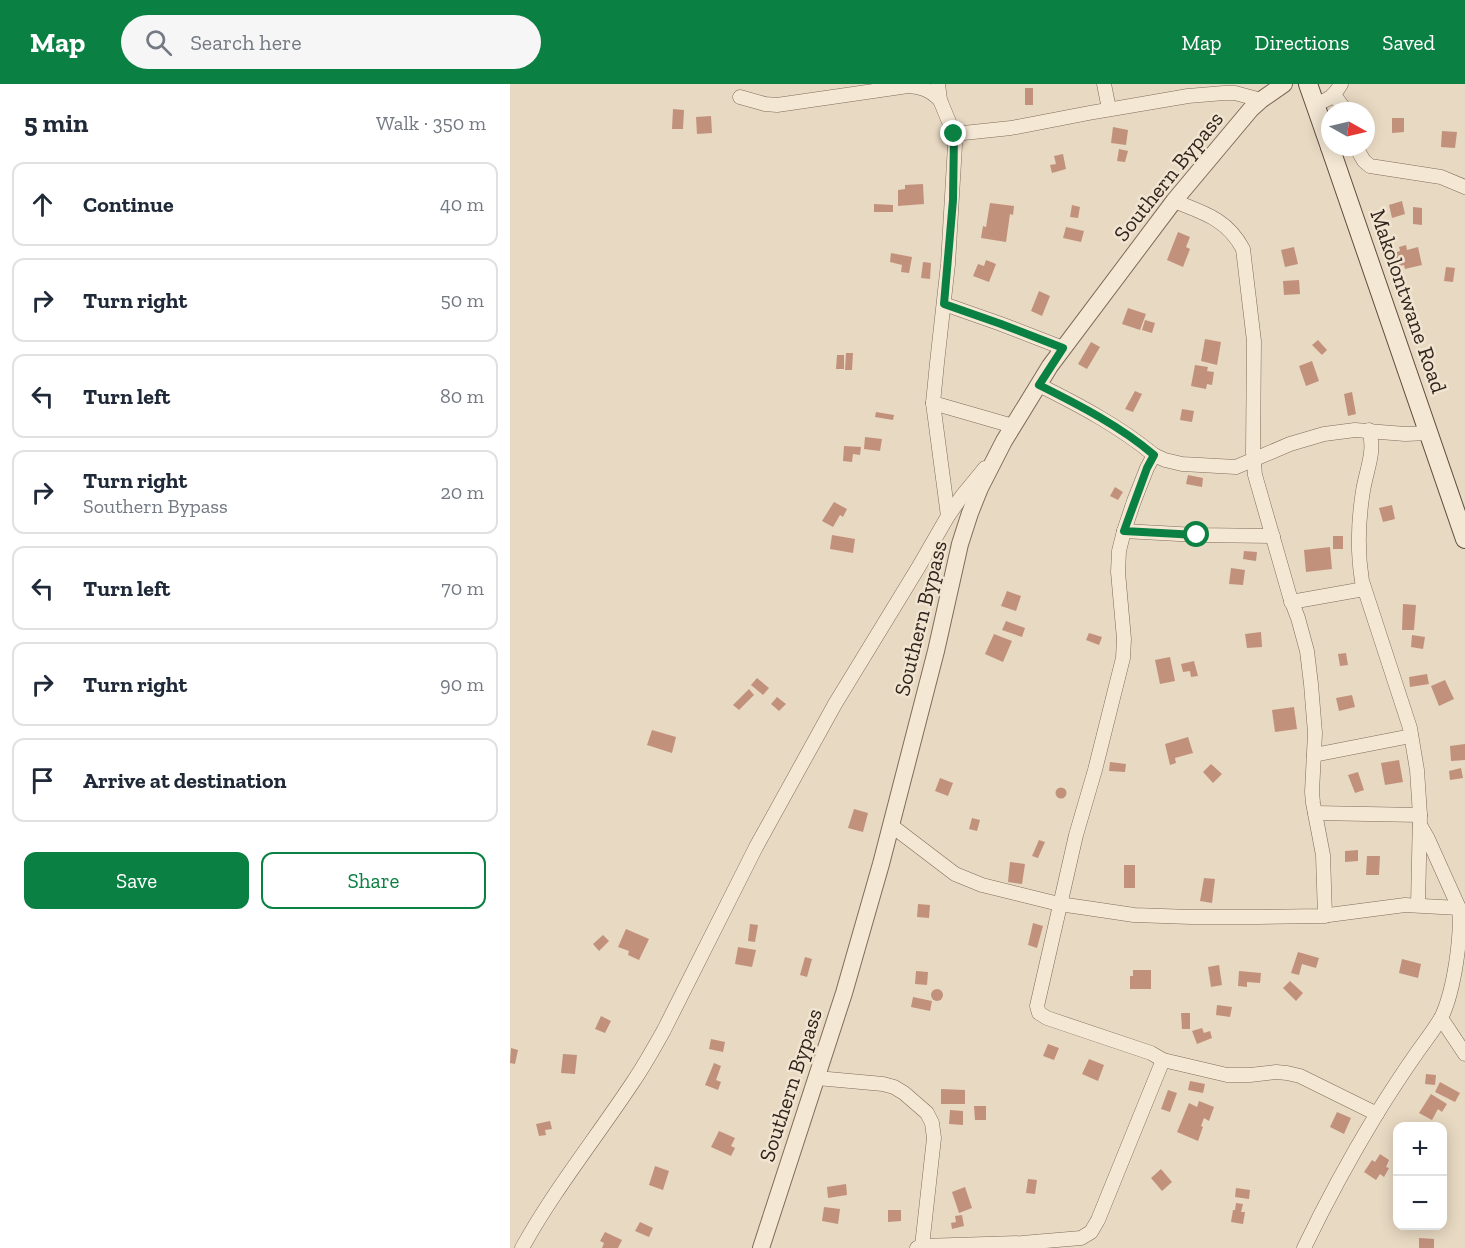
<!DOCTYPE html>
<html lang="en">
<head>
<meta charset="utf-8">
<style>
	body { margin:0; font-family:"Zilla Slab",serif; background:#f6f6f7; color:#1f2937 }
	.controls { position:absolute; right:18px; bottom:18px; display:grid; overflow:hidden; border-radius:12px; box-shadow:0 3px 15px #0003 }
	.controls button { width:54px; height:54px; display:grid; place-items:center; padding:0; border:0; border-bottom:2px solid #e0e1e3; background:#fff; color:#1f2937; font:30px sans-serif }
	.compass { position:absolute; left:811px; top:18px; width:54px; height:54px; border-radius:50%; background:#fff; box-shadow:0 3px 15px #0003; rotate:98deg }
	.stop { position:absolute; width:18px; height:18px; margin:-14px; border:4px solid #0b8043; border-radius:50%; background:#fff }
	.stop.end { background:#0b8043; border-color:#fff; box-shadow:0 2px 6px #0008 }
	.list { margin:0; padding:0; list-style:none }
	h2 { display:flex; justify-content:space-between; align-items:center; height:78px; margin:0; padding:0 24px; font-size:26px }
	h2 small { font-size:20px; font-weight:400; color:#747a83 }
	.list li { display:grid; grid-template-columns:39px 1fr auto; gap:18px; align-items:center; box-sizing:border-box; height:84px; margin:0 12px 12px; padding:0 12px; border:2px solid #e0e1e3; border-radius:12px }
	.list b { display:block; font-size:22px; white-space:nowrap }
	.list p { margin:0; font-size:20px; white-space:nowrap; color:#747a83 }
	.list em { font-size:20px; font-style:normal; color:#747a83 }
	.actions { display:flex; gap:12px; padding:18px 24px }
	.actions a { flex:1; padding:14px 0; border:2px solid #0b8043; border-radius:12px; text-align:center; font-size:21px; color:#0b8043 }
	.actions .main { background:#0b8043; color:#fff }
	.icon { flex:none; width:33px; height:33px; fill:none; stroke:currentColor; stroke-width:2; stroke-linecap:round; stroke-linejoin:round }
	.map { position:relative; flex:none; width:955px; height:1164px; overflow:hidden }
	header { display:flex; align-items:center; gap:36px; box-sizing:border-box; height:84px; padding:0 30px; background:#0b8043; color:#fff }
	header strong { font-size:28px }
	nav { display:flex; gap:33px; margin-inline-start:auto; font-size:21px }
	.search { width:420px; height:54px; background:#f6f6f7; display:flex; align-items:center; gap:15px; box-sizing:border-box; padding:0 21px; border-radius:33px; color:#747a83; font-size:22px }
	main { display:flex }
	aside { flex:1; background:#fff }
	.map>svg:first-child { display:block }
	.building { fill:#c2917c }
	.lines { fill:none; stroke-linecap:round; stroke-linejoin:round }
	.minor-casing { stroke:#806b5b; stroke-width:15 }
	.tertiary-casing { stroke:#806b5b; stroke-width:18 }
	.secondary-casing { stroke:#624c3f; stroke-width:20 }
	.minor { stroke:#f4e7d4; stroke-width:14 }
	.tertiary { stroke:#f4e7d4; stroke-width:16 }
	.secondary { stroke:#f4e7d4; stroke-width:18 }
	.route { stroke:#0b8043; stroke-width:8 }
	.labels { text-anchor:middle; stroke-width:5; stroke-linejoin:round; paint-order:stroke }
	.street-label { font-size:22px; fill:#31251e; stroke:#f1e4d1 }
</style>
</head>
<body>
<header>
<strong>Map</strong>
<div class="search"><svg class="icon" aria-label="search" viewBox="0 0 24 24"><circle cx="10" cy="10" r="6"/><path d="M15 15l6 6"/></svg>Search here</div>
<nav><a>Map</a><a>Directions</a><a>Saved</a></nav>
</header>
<main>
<aside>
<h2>5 min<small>Walk · 350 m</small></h2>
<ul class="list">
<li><svg class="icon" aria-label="ahead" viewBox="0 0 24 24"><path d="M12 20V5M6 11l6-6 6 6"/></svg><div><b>Continue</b></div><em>40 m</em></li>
<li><svg class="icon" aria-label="right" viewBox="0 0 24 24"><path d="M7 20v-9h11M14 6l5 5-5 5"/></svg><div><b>Turn right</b></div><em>50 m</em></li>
<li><svg class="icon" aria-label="left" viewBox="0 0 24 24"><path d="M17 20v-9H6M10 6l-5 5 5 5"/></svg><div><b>Turn left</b></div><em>80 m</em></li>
<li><svg class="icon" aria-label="right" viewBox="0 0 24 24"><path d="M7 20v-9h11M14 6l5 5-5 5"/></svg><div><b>Turn right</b><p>Southern Bypass</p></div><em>20 m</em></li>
<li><svg class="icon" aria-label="left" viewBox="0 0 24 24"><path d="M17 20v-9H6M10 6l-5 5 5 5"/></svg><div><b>Turn left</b></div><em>70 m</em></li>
<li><svg class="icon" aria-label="right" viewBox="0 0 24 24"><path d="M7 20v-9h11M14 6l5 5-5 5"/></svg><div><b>Turn right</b></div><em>90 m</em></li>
<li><svg class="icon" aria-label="arrive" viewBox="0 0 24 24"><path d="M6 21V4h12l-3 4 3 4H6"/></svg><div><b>Arrive at destination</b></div></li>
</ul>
<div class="actions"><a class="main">Save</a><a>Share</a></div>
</aside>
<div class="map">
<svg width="955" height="1164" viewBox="0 0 955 1164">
	<rect width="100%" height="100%" fill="#e8d9c2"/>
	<g class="building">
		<rect x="515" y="4" width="8" height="17"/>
		<path d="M163,25L174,26L173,45H162Z"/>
		<path d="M201,32L202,49L187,50L186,33Z"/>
		<path d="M882,34H894V48L882,49Z"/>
		<path d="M603,43L618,46L616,61L601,59Z"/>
		<path d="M932,47L947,48L945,64L931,63Z"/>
		<path d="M609,65L618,67L615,78L607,77Z"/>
		<path d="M553,70L556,85L542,89L540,81L546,80L544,72Z"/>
		<path d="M413,100L414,120L388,122V106L395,105V101Z"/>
		<path d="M892,117L895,130L882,134L879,121Z"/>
		<path d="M480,119L504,122L503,131L500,130L496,158L471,154L473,142L476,143Z"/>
		<path d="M364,120L383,121V128H364Z"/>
		<path d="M562,121L570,123L568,134L560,133Z"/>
		<path d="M903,123L912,124V141L903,140Z"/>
		<path d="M556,143L574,147L571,158L553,154Z"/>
		<path d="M668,148L680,153L676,163L680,165L673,183L657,176Z"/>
		<path d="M896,161L897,166L908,163L912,181L895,185L894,181L887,183L884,169L890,167L889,163Z"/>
		<path d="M784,163L788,180L775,183L771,166Z"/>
		<path d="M381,169L402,173L399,189L391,188L392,181L380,178Z"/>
		<path d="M476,176L486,180L479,198L463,192L468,180L474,182Z"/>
		<path d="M413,178L421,179L420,195L411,194Z"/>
		<path d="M936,183L945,184L943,198L934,197Z"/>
		<path d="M789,196L790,210L774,211L773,197Z"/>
		<path d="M529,207L540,212L532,232L521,227Z"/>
		<path d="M618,224L636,230L630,246L612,240Z"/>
		<path d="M635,236L645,239L642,249L632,246Z"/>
		<path d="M695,255L711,258L707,281L691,277Z"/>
		<path d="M808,256L817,266L812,271L802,261Z"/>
		<path d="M581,258L590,263L577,285L568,280Z"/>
		<path d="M336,269H343L342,286H335Z"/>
		<path d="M327,271H334V285H326Z"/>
		<path d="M802,277L809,297L796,302L789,282Z"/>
		<path d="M685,281L698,283L697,287L704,288L702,301L697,300L696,305L681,302Z"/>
		<path d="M625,307L632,310L623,328L615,325Z"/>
		<path d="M842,308L846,330L838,332L834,310Z"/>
		<path d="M672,325L684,327L682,338L670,336Z"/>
		<path d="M366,328L384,331L383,336L365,333Z"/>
		<path d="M355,353L372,355L370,367L354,365Z"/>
		<path d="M334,362L351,363L350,371L343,370L342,378L333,377Z"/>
		<path d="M678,391L693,394L692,403L676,400Z"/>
		<path d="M605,403L613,408L608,416L600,412Z"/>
		<path d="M324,418L337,425L333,433L330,431L323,443L312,437Z"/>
		<path d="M882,421L885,435L873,438L869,424Z"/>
		<path d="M322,451L345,455L343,469L320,465Z"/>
		<rect x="823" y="452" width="10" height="13"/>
		<path d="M820,463L822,485L796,488L794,466Z"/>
		<path d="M734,467L747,468L746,477L733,475Z"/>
		<path d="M721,484L735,486L733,501L719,500Z"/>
		<path d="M497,507L511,512L506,527L491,522Z"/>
		<path d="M893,520L906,521L904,546H892Z"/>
		<path d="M496,537L515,544L512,553L492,546Z"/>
		<path d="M751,548L752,563L737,564L735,550Z"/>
		<path d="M579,549L592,553L589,561L576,556Z"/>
		<path d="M484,550L502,557L493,578L475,570Z"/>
		<path d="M902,551L915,553L913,565L901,563Z"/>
		<path d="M836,569L838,581L830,582L828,570Z"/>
		<path d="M660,573L665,597L650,600L645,576Z"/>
		<path d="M684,577L688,592L681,593L680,587L673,588L671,580Z"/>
		<path d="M917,590L919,600L900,603L899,593Z"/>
		<path d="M247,594L259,604L253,611L241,601Z"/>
		<path d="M935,596L944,615L929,622L921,602Z"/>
		<path d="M239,605L244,611L229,626L223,621Z"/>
		<path d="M842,611L845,623L829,627L826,614Z"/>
		<path d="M267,613L276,620L269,627L261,620Z"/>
		<path d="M784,623L787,645L765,648L762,626Z"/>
		<path d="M142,646L166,653L162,669L137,661Z"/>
		<path d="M678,653L683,669L665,674L666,679L660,681L655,660Z"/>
		<path d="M955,660V676L941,677L940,662Z"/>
		<path d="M889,676L893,698L875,701L871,679Z"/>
		<path d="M600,678L616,680L615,688L599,687Z"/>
		<path d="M701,680L712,690L703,699L693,688Z"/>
		<path d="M951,684L953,694L940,696L939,687Z"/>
		<path d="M848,688L854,706L845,709L838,691Z"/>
		<path d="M430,694L443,699L438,712L425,707Z"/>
		<circle cx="551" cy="709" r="5.5"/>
		<path d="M344,725L358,729L353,748L338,744Z"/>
		<path d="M462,734L470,736L467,747L459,745Z"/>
		<path d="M529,756L535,758L528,774L522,772Z"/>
		<path d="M848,766V777L835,778V767Z"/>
		<path d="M857,772H870L869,791H856Z"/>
		<path d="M500,778L515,780L512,800L498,798Z"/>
		<rect x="614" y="781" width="11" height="23"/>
		<path d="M694,794L705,795L702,819L690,817Z"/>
		<path d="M408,820L420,821L419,834L407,833Z"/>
		<path d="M523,839L533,842L527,864L518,861Z"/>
		<path d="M240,840L248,841L245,858L238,857Z"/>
		<path d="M116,845L139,855L129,876L118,871L119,867L108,863Z"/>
		<path d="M93,851L99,857L89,867L83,860Z"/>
		<path d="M228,863L246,866L242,883L225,880Z"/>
		<path d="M788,868L809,874L806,884L792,880L789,891L781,889Z"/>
		<path d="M295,873L302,875L297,893L290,891Z"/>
		<path d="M892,875L911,880L908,894L889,889Z"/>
		<path d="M709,881L712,901L701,903L698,883Z"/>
		<path d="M623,886H641V905H620V892H623Z"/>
		<path d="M406,887L418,888L417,901L405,900Z"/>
		<path d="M729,887L751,889L750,899L737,898V903L728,902Z"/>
		<path d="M780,897L793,909L786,917L773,904Z"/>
		<circle cx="427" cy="911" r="6"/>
		<path d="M403,913L422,917L420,927L401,923Z"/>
		<path d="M707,921L722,923L720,933L706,931Z"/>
		<path d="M671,929H680V945H672Z"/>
		<path d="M91,932L101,937L95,949L85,945Z"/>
		<path d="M692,944L694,949L700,947L702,954L687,960L682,947Z"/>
		<path d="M201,955L215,958L213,968L199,965Z"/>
		<path d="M538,960L549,964L544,976L533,972Z"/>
		<path d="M1,964L8,966L5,980L0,979Z"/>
		<path d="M53,970L67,971L65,990L51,989Z"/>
		<path d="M579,975L594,981L588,997L572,990Z"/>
		<path d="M204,979L211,982L206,996L211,998L208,1006L195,1001Z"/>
		<path d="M916,990L926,991L925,1001L915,1000Z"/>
		<path d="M680,997L695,1000L693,1009L678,1006Z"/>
		<path d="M930,998L950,1009L945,1018L925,1008Z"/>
		<path d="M431,1005L455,1006V1020H431Z"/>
		<path d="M658,1006L667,1009L660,1028L651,1025Z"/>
		<path d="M921,1010L937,1020L932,1028L928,1025L922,1036L909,1029Z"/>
		<path d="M689,1017L704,1023L699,1037L694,1034L691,1042L693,1043L688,1057L667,1048L679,1019L687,1023Z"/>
		<path d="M464,1022H476V1036H465Z"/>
		<path d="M440,1026L453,1027V1041L439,1040Z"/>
		<path d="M827,1028L841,1034L834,1050L820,1043Z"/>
		<path d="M40,1037L42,1045L35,1046L36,1051L29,1052L26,1040Z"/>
		<path d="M209,1047L225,1054L221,1062L225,1064L221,1072L201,1063Z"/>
		<path d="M870,1070L879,1076L876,1083L879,1084L874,1093L870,1090L866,1096L854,1088L862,1076L865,1078Z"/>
		<path d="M145,1082L159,1087L153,1106L139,1101Z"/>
		<path d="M651,1085L662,1098L652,1107L641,1094Z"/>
		<path d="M518,1095L527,1096L525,1110L516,1109Z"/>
		<path d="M336,1100L337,1111L318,1114L317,1103Z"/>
		<path d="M455,1103L462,1124L449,1129L442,1108Z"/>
		<path d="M726,1104L740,1106L739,1115L725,1113Z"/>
		<path d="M726,1119L733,1120L731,1128H735L733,1140L721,1138L723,1126H725Z"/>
		<path d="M314,1123L330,1125L328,1140L312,1137Z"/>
		<path d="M378,1126H391V1137L378,1138Z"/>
		<path d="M452,1131L454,1142L442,1145L441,1139L446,1138L445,1132Z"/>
		<path d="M130,1138L143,1144L139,1153L125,1147Z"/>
		<path d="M95,1148L112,1156L108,1164H92L94,1159L90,1157Z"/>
		<path d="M909,1154L924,1155V1164H909Z"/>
	</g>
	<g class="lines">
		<defs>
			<g id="minor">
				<path d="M428,0L430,16L444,50L501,44L579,29L678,12L714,9H725L751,16"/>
				<path d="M594,0L599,25"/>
				<path d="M824,11L836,27"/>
				<path d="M230,13L255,20L267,21L398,2C412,3 420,6 430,16"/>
				<path d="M805,20C819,16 824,12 831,0"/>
				<path d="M846,63L854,77L860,82L931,93L955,103"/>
				<path d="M664,117C694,129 717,135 733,165L744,257L743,368L745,391L780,513L788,534L797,567L801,600L805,649L802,708L803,719L813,771L815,832"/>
				<path d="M434,220L491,240L553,264"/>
				<path d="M529,301C569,321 609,342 644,371L637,384L624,417L614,447L609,467L608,488L614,555L613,574L585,686L566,751L527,922L529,929L537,934L641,969L653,976L717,991H740L766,988L777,989L790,992L867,1030"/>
				<path d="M423,319L503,342"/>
				<path d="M859,346C866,367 856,387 853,407C848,438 847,466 852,497L900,644L907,686L910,731L908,821"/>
				<path d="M644,371L655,376L672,380L726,383L780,360L814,350L845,346L895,350L919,349"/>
				<path d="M438,432L423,319L427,279L438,180L445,61L444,50"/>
				<path d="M614,447L687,451L763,452"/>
				<path d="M781,518L854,505"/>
				<path d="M804,671L901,652"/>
				<path d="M805,729L910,731"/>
				<path d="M910,741L918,755L949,824"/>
				<path d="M382,742L445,790L472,801L549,820L570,823L624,831L681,833H747L811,832L895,821L949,824C952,852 944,906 932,932C925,945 915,957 906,970C892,990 879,1010 866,1031C840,1074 816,1118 794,1164"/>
				<path d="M931,934L955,970"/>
				<path d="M307,994L373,1000L384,1003L394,1009L417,1029L422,1039L424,1054L412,1162"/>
				<path d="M12,1164C44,1106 86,1054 123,998C134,982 144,964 154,946L246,763L325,620L408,484L438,432L452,412L475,384"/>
				<path d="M407,1164L412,1162L512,1159L571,1154L581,1148L588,1136L653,976"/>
			</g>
			<path id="tertiary" d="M251,1164L334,909L371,780L426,567L450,460L460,429L470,404L494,357L540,282L664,117L741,25L751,16L774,0"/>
			<g id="secondary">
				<path d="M798,0L820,63"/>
				<path d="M820,63L955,455"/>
			</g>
		</defs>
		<use href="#minor" class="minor-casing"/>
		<use href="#tertiary" class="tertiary-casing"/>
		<use href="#secondary" class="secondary-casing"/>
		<use href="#minor" class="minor"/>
		<use href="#tertiary" class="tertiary"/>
		<use href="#secondary" class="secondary"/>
	</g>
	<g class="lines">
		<path class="route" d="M444,50L443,116L434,220L491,240L553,264L529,301C569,321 610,342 644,371L637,384L614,447L687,451"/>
	</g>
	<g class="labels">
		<g class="street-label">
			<text transform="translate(658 92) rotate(-51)" y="8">Southern Bypass</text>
			<text transform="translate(899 217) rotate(71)" y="8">Makolontwane Road</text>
			<text transform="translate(410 534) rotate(-76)" y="8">Southern Bypass</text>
			<text transform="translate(280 1001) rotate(-72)" y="8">Southern Bypass</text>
		</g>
	</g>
</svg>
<div class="controls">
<button>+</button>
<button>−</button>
</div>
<svg class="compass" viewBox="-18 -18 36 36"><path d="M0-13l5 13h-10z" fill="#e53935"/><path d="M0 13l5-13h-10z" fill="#747a83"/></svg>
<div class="stop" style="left:687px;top:451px"></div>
<div class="stop end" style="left:444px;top:50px"></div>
</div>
</main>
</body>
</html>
